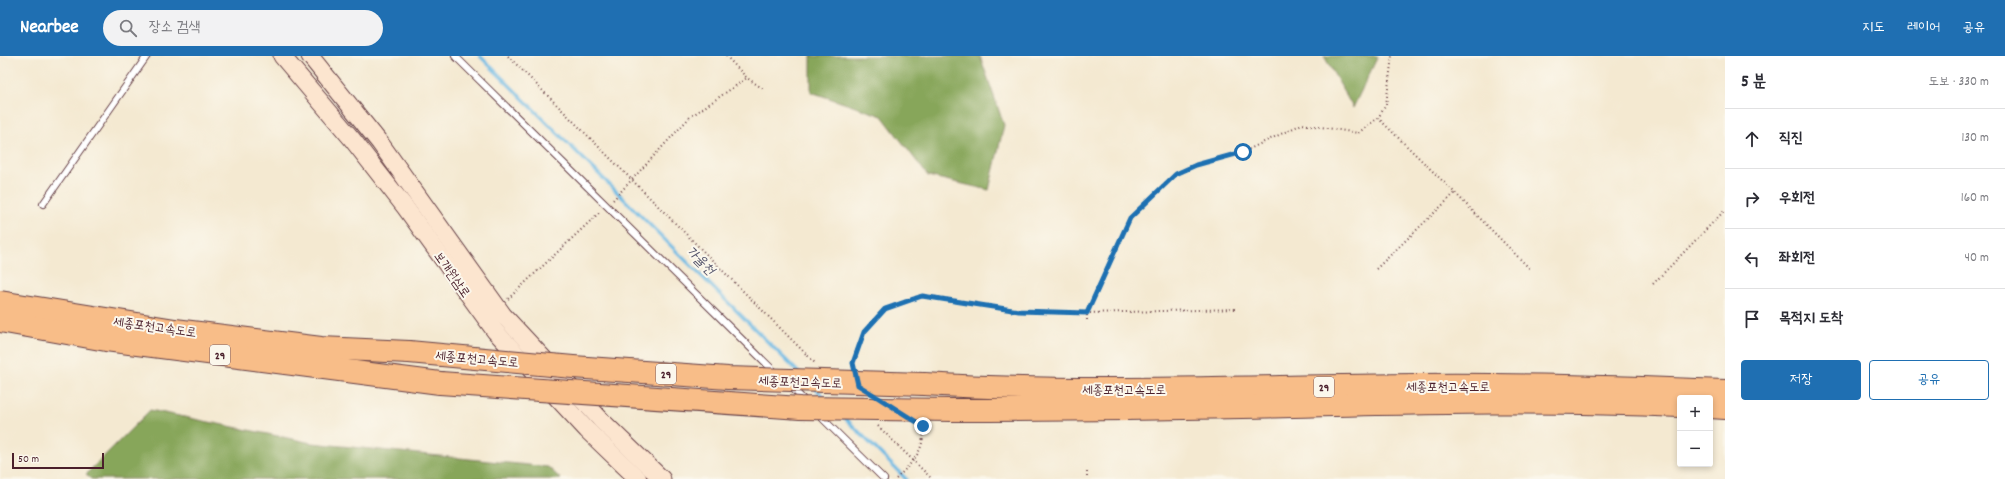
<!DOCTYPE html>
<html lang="ko">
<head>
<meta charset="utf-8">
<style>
	body { margin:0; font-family:Dekko,"Poor Story",sans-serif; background:#f2f2f3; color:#2b2b33 }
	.controls { position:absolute; right:12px; bottom:12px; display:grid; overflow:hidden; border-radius:4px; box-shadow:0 2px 6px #0003 }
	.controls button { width:36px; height:36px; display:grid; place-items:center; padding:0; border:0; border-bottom:1px solid #e1e1e2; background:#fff; color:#2b2b33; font:20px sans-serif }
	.scale { position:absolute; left:12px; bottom:10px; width:92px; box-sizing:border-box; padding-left:4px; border:2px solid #4a1f2b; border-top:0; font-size:11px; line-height:14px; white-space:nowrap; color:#4a1f2b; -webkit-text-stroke:3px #fbf7ec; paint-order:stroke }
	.stop { position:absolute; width:12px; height:12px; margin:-9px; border:3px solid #1f6fb2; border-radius:50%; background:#fff }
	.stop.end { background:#1f6fb2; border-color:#fff; box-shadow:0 1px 4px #0008 }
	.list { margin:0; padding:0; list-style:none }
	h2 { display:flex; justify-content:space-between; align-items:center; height:52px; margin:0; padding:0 16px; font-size:17px }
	h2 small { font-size:13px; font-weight:400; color:#7c7c81 }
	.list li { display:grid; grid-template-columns:26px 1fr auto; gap:12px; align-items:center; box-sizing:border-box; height:60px; padding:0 16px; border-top:1px solid #e1e1e2 }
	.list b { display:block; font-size:15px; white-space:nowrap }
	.list em { font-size:13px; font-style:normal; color:#7c7c81 }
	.actions { display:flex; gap:8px; padding:12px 16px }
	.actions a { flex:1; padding:9px 0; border:1px solid #1f6fb2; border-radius:4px; text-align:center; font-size:14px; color:#1f6fb2 }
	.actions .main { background:#1f6fb2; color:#fff }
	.icon { flex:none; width:22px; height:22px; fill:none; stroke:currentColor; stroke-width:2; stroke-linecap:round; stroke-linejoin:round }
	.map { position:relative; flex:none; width:1725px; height:423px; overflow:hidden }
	header { display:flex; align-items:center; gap:24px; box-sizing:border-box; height:56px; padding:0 20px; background:#1f6fb2; color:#fff }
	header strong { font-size:19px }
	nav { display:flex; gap:22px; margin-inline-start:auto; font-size:14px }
	.search { width:280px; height:36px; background:#f2f2f3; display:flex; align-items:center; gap:10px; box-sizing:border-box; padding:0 14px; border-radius:22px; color:#7c7c81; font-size:15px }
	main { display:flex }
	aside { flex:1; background:#fff }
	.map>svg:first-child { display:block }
	.forest { fill:#87a65a; stroke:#686242 }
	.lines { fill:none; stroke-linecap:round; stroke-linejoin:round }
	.stream { stroke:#68b7e3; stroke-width:3.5 }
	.lane-casing { stroke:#643d44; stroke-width:8 }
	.secondary-casing { stroke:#643d44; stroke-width:19 }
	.highway-casing { stroke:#643d44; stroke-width:24 }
	.path { stroke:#643d44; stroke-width:2; stroke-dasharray:1 3; stroke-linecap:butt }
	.lane { stroke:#fff; stroke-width:6 }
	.secondary { stroke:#fce5cf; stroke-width:17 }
	.highway { stroke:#f8bd88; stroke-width:22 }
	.highway-bridge-casing { stroke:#643d44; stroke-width:24; stroke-linecap:butt }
	.highway-bridge { stroke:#f8bd88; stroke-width:22 }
	.route { stroke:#1f6fb2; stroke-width:5 }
	.labels { text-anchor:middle; stroke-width:4; stroke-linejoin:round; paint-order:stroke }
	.shield { fill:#fbf7ec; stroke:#7f6065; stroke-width:1 }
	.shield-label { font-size:12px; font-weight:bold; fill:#4a1f2b }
	.street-label { font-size:13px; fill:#4a1f2b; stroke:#fbf7ec }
	.water-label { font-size:14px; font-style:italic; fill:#54546b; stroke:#fbf7ec }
</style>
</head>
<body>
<header>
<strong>Nearbee</strong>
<div class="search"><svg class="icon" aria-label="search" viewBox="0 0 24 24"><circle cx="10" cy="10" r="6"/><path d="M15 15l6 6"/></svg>장소 검색</div>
<nav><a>지도</a><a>레이어</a><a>공유</a></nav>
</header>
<main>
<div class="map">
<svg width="1725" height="423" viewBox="0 0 1725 423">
	<rect width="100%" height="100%" fill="#fbf7ec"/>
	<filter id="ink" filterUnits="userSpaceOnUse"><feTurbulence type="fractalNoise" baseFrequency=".025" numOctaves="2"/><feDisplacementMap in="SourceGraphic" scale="8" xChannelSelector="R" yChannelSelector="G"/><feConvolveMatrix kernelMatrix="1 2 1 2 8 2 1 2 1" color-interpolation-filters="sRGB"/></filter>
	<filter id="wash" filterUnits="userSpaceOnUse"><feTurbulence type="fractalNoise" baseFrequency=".012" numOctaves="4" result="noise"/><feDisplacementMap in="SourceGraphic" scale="16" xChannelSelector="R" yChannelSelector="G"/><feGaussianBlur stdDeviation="0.9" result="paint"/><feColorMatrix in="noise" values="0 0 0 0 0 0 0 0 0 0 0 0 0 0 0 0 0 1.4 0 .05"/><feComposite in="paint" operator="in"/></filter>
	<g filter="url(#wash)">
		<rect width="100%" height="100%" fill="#f4e9d1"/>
		<g class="forest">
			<path d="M811,0H980L1004,69L989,134L928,120L882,60L811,36Z"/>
			<path d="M1324,0H1378L1353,52Z"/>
			<path d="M150,354L312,387L548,411L561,423H91L86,418Z"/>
		</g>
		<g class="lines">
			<g class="stream">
				<path d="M480,0L798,316"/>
				<path d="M816,333L827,344"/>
				<path d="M844,361L906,423"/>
			</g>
		</g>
	</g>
	<g filter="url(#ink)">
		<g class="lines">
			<defs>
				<g id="lane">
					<path d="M455,0L777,318"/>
					<path d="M43,148L147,0"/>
					<path d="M790,330L806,346"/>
					<path d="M818,358L884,423"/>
				</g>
				<g id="secondary">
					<path d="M282,0L352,83L405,151L495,275L587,374L638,423"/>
					<path d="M310,0L380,87L503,259L602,365L662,423"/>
				</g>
				<g id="highway">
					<path d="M0,246L175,274L321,292L409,296"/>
					<path d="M0,265L106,284L440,327"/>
					<path d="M924,328C1089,338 1254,330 1419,329C1521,328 1623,331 1725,335"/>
					<path d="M1710,351L1725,352"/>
					<path d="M954,354C1050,354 1146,353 1242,351C1388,348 1534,343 1680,350"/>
				</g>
			</defs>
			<use href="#lane" class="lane-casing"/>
			<use href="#secondary" class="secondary-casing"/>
			<use href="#highway" class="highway-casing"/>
			<g class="path">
				<path d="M508,0L815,307"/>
				<path d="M726,0L747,22L765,34"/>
				<path d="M1378,62L1455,137L1530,213"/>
				<path d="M613,144L690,61L747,22"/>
				<path d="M1376,213L1455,137"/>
				<path d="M1653,228L1725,154"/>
				<path d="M508,243L601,155"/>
				<path d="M1087,264V257L1130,162L1176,118L1196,109L1243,96L1302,68L1358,77L1378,62L1386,49L1392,0"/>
				<path d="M854,310L853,307L864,276L885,253L922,239L1019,255L1087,257L1237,253"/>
				<path d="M878,370L932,423"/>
				<path d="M1087,416V423"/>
				<path d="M896,423C913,405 925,396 923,370"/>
			</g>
			<use href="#lane" class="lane"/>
			<use href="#secondary" class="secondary"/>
			<use href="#highway" class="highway"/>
			<defs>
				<g id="highway-bridge">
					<path d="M409,296L573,311L728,322L924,328"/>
					<path d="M440,327L800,352L954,354"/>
				</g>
			</defs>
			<use href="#highway-bridge" class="highway-bridge-casing"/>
			<use href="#highway-bridge" class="highway-bridge"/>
		</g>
	</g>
	<g class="lines" filter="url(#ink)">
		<path class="route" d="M923,370L858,329L853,307L864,276L885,253L922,240L1019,255L1087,257L1130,162L1176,118L1196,109L1243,96"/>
	</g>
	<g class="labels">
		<g class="shield">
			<rect x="210" y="289" width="20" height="20" rx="3"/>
			<rect x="656" y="308" width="20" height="20" rx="3"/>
			<rect x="1314" y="321" width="20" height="20" rx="3"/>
		</g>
		<g class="shield-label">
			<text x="220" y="303">29</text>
			<text x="666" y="322">29</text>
			<text x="1324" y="335">29</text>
		</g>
		<g class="street-label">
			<text transform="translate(453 218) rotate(55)" y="5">보개원삼로</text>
			<text transform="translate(155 270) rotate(8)" y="5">세종포천고속도로</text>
			<text transform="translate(477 302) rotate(5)" y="5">세종포천고속도로</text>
			<text transform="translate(800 325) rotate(2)" y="5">세종포천고속도로</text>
			<text x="1448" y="335">세종포천고속도로</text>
			<text x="1124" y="338">세종포천고속도로</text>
		</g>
		<g class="water-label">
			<text transform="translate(701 204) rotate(45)" y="5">가율천</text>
		</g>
	</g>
</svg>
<div class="controls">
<button>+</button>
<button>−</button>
</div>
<div class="scale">50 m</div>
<div class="stop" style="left:1243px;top:96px"></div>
<div class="stop end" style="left:923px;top:370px"></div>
</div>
<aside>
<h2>5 분<small>도보 · 330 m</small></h2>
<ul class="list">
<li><svg class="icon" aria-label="ahead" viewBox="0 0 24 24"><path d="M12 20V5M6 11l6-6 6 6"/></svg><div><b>직진</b></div><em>130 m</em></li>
<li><svg class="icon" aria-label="right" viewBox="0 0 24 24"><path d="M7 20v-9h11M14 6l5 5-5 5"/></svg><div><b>우회전</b></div><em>160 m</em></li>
<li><svg class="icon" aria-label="left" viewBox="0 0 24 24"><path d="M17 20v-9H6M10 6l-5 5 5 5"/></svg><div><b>좌회전</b></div><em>40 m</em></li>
<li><svg class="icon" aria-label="arrive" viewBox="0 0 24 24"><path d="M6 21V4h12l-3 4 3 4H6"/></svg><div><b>목적지 도착</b></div></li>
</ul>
<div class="actions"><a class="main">저장</a><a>공유</a></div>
</aside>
</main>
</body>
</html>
